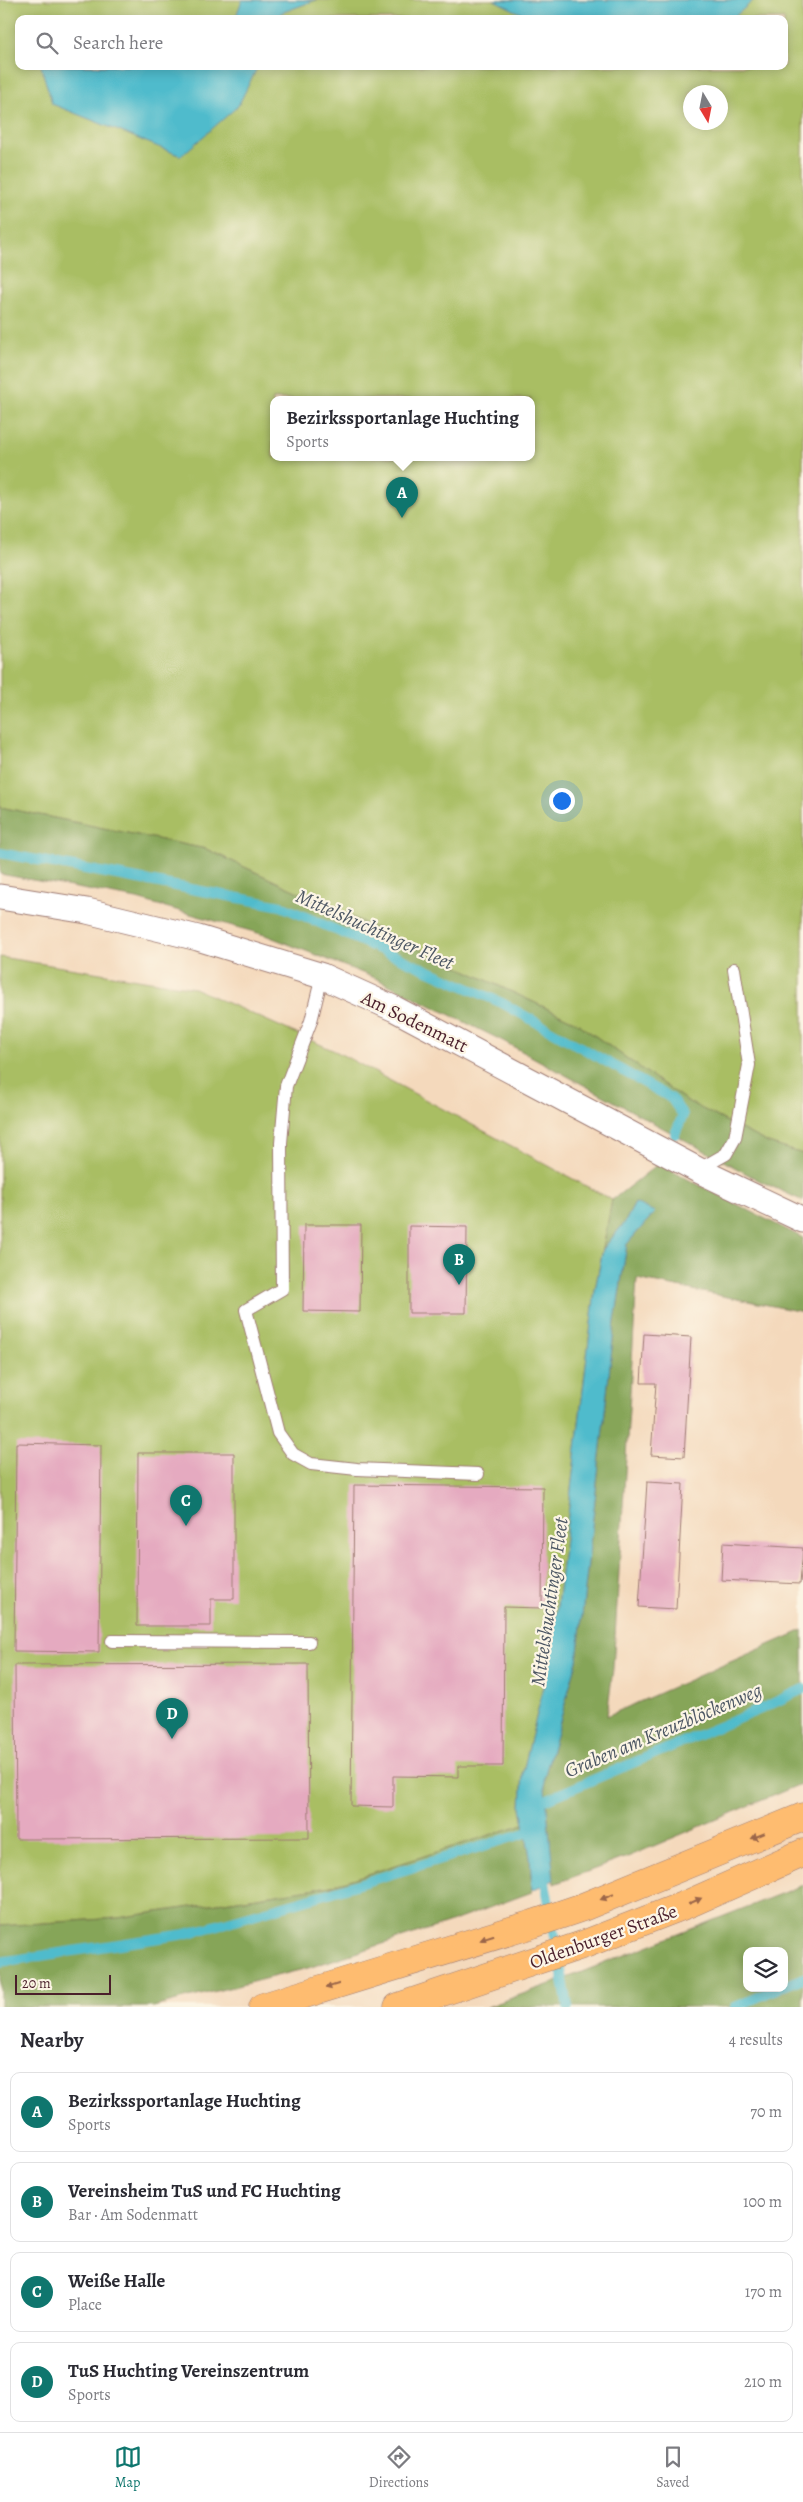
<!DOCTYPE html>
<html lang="en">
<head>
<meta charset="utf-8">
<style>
	body { margin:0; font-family:Alegreya,serif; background:#f2f2f3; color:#2b2b33 }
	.controls { position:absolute; right:15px; bottom:15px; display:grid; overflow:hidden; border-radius:10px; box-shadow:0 2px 12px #0003 }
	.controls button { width:45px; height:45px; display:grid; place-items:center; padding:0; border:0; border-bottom:1px solid #e1e1e2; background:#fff; color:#2b2b33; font:25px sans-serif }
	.compass { position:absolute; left:683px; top:85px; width:45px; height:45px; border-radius:50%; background:#fff; box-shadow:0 2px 12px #0003; rotate:170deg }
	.scale { position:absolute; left:15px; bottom:12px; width:96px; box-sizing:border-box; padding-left:5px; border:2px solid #4a1f2b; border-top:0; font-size:14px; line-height:18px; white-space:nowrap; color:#4a1f2b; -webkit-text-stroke:4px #fcf5e5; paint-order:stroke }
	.you { position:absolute; left:561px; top:800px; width:18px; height:18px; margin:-12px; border:4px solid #fff; border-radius:50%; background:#1a73e8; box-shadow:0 0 0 8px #1a73e833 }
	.badge { display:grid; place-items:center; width:32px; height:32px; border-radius:50%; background:#0f766e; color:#fff; font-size:16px; font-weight:700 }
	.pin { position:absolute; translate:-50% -41px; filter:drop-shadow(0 1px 2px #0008) }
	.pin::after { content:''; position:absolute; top:26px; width:18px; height:15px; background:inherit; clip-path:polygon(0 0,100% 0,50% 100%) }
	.popup { position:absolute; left:270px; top:396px; width:265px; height:65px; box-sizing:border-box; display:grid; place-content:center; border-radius:10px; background:#fff; filter:drop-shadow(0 1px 4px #0005); font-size:16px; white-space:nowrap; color:#7c7c81 }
	.popup b { font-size:19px; color:#2b2b33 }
	.popup::after { content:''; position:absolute; left:50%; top:100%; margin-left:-10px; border:10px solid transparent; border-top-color:#fff }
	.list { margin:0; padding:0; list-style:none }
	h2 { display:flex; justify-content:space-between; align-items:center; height:65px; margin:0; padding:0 20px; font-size:21px }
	h2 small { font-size:16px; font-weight:400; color:#7c7c81 }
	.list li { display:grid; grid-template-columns:32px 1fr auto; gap:15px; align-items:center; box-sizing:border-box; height:80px; margin:0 10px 10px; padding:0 10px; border:1px solid #e1e1e2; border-radius:10px }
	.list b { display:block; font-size:19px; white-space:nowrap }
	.list p { margin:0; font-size:16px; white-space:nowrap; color:#7c7c81 }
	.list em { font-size:16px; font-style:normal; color:#7c7c81 }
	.icon { flex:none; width:28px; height:28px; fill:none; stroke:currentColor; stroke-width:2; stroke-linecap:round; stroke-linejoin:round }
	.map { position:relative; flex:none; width:803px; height:2007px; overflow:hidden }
	.search { position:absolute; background:#fff; box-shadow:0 2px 12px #0003; left:15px; right:15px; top:15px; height:55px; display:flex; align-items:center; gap:12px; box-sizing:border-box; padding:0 18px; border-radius:10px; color:#7c7c81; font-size:19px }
	.sheet { height:425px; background:#fff }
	nav { display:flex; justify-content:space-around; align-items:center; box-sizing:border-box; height:70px; border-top:1px solid #e1e1e2; background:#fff; font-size:14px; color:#7c7c81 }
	nav a { display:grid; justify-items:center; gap:2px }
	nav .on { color:#0f766e }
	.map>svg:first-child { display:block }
	.green { fill:#a9be63; stroke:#7a6e47; fill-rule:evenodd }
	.forest { fill:#86a559; stroke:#686242; fill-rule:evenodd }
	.water { fill:#50bbcc; stroke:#4d6d7c }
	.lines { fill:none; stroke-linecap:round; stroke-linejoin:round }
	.stream { stroke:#50bbcc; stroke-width:10 }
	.building { fill:#e5aac0 }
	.lane-casing { stroke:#9f7c74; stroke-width:14 }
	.street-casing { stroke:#9f7c74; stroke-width:27 }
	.highway-casing { stroke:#9f7c74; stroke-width:29 }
	.lane { stroke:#fff; stroke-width:12 }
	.street { stroke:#fff; stroke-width:25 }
	.highway { stroke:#febc70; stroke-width:28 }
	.oneway { fill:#9b664a }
	.labels { text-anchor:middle; stroke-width:4.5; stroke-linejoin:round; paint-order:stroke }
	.street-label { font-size:19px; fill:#4a1f2b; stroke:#fcf5e5 }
	.water-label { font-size:20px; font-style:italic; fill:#4c5663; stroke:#fcf5e5 }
</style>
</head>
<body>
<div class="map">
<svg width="803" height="2007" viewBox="0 0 803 2007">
	<rect width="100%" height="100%" fill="#fcf5e5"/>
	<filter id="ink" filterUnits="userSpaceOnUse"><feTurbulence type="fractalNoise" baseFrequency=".02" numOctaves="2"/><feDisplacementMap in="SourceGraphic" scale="10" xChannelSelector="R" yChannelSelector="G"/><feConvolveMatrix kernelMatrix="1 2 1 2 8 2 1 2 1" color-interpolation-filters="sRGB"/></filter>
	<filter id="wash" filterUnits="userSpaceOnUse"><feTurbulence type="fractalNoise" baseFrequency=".0096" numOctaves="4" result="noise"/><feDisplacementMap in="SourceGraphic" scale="20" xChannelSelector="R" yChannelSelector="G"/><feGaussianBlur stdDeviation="1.12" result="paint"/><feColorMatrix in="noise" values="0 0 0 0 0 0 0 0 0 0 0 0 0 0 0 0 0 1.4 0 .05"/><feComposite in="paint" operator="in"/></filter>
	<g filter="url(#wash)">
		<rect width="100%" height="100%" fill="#f4d9bc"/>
		<g class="green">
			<path d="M0,0H803V1154L768,1143L687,1101L574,1021L206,849L0,807ZM19,19H784V66H19ZM690,92H720V122H690ZM273,399H531V457H273Z"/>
			<path d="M0,957L194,988L337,1052L612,1200L595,1290L551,1656L523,1772L521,1807L524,1824L331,1886L118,1918L0,1926Z"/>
		</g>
		<g class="forest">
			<path d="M0,807L206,849L574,1021L687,1101L768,1143L803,1154V1201L760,1181L503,1041L375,978L265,935L137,899L0,874Z"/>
			<path d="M658,1164L803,1238V1312L637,1279L613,1669L607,1716L803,1630V1783L630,1856L554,1884L544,1778L577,1661L615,1321L627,1244L654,1213L635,1203L625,1222L603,1249L612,1200Z"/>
			<path d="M524,1824L530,1857L532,1892L448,1923L308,1968L153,2007H0V1926L118,1918L331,1886Z"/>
			<path d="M803,1885V2007H487L564,1979ZM747,1951H784V1988H747Z"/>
		</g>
		<g class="water">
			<path d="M242,0H316L281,13L278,19H235Z"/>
			<path d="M494,0H754L732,19H532Z"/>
			<path d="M41,66H258L238,106L181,156L52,104Z"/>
			<path d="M635,1203L655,1212L627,1244L615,1321L577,1661L544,1778L554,1880L532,1890L530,1857L521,1807L523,1772L551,1656L595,1290L603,1249L625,1222Z"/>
		</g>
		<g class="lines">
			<g class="stream">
				<path d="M0,853L281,906L502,1003L671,1098L683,1115L675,1134"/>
				<path d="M538,1803L761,1709L803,1689"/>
				<path d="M543,1871L568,2007"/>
				<path d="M0,1962L186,1934L326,1894L539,1829"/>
				<path d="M784,1986L803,1978"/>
				<path d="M735,2007L779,1988"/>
			</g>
		</g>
		<g id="blocks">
			<g class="building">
				<path d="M304,1225H361L360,1312L303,1311Z"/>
				<path d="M409,1226L467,1227L466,1313H409Z"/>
				<path d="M644,1334L691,1337L684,1457L651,1455L656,1383H641Z"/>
				<path d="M16,1443L101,1445L99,1652L14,1651Z"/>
				<path d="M138,1453H234V1599H211V1626H137Z"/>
				<path d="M647,1482L683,1484L676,1609L639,1607Z"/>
				<path d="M354,1485L543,1487L542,1608L504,1607L503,1766H458V1777L393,1776V1807L351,1806Z"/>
				<path d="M723,1543L803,1548L800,1584L721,1580Z"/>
				<path d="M308,1664L309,1838L16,1839L15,1665Z"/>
			</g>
		</g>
	</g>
	<g filter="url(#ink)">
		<use href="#blocks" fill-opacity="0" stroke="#9f7c74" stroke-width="1"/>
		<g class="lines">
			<defs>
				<g id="lane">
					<path d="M322,976L311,1021L286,1086L281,1143L282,1289L246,1310L278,1433L293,1454L311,1464L357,1469L478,1474"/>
					<path d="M698,1170L726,1154L735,1138L749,1065L734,969"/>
					<path d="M112,1641L309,1642"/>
				</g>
				<path id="street" d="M0,897L87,911L198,938L322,976L395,1009L698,1170L803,1220"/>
				<g id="highway">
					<path d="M263,2007L533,1924L583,1907L803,1817"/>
					<path d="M398,2007L585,1944L690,1903L803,1853"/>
				</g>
			</defs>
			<use href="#lane" class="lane-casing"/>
			<use href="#street" class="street-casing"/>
			<use href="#highway" class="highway-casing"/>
			<use href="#lane" class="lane"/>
			<use href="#street" class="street"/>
			<use href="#highway" class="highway"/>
		</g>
		<defs><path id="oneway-solid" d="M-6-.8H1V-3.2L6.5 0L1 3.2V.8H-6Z" transform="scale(1.25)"/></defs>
		<g class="oneway">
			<use href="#oneway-solid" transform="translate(758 1836) rotate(158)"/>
			<use href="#oneway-solid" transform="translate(607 1897) rotate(158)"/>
			<use href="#oneway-solid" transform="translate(695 1901) rotate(-24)"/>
			<use href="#oneway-solid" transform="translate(487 1938) rotate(163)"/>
			<use href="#oneway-solid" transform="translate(332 1986) rotate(163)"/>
		</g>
	</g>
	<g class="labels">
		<g class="street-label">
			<text transform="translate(415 1021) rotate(26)" y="7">Am Sodenmatt</text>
			<text transform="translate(603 1936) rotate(-20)" y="7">Oldenburger Straße</text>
		</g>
		<g class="water-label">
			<text transform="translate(375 929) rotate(24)" y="7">Mittelshuchtinger Fleet</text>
			<text transform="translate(549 1602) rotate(-82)" y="7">Mittelshuchtinger Fleet</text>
			<text transform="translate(663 1730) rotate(-23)" y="7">Graben am Kreuzblöckenweg</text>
		</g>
	</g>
</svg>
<div class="controls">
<button><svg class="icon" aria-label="layers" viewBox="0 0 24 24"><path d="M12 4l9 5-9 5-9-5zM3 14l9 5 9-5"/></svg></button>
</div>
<svg class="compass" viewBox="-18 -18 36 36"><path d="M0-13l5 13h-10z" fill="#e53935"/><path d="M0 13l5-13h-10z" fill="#7c7c81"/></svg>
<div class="scale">20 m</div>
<div class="you"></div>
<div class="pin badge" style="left:402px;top:518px">A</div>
<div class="popup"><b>Bezirkssportanlage Huchting</b>Sports</div>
<div class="pin badge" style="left:459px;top:1285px">B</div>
<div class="pin badge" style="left:186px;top:1526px">C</div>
<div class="pin badge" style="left:172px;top:1739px">D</div>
<div class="search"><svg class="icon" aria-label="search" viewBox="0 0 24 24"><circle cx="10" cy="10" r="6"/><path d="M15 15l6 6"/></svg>Search here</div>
</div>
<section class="sheet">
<h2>Nearby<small>4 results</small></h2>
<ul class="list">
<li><span class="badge">A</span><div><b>Bezirkssportanlage Huchting</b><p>Sports</p></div><em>70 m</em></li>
<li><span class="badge">B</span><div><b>Vereinsheim TuS und FC Huchting</b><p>Bar · Am Sodenmatt</p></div><em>100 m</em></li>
<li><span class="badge">C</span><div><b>Weiße Halle</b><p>Place</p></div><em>170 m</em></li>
<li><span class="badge">D</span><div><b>TuS Huchting Vereinszentrum</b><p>Sports</p></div><em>210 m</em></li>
</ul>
</section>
<nav>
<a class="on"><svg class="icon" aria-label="map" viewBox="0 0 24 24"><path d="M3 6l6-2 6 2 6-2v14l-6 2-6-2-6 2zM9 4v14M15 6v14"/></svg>Map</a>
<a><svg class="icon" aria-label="directions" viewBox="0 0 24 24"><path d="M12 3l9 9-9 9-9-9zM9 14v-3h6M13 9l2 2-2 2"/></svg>Directions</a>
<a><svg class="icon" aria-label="saved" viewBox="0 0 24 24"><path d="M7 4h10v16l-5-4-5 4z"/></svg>Saved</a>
</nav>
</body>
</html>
